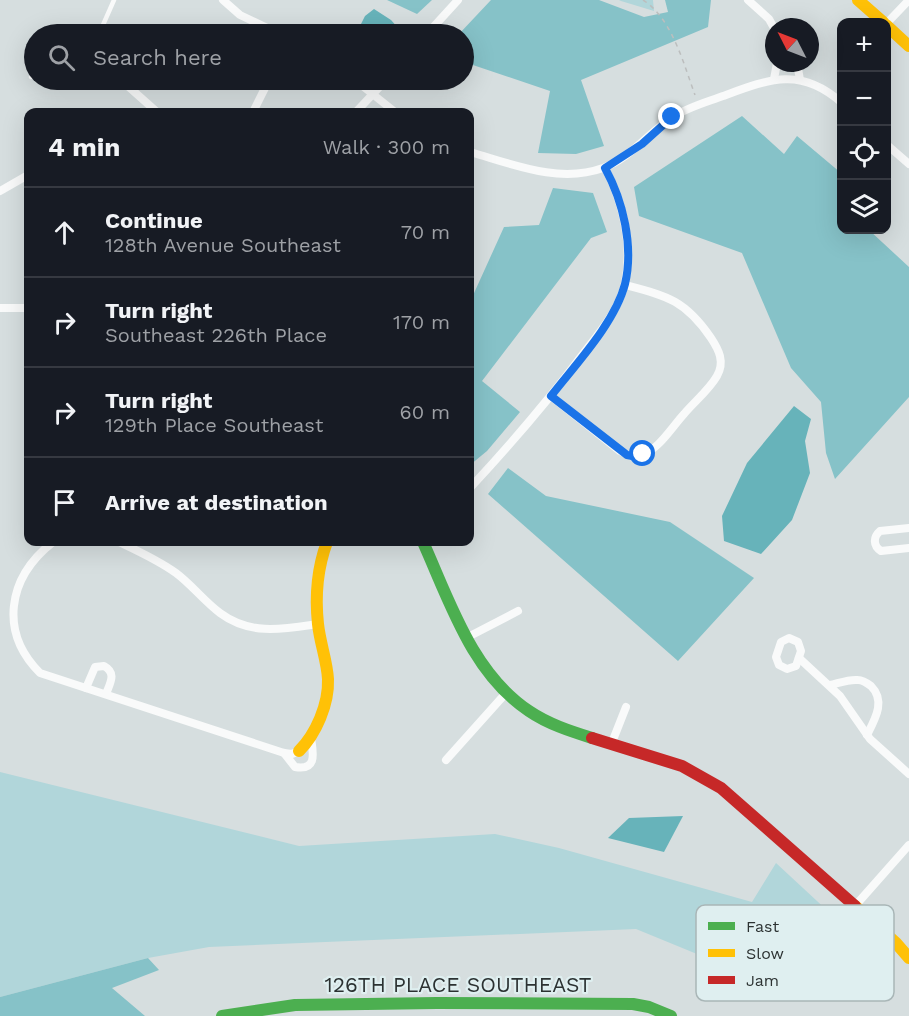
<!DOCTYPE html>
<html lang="en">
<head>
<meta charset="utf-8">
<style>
	body { margin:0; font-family:"Work Sans",sans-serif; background:#20242c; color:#f1f3f6 }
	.controls { position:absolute; right:18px; top:18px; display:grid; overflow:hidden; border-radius:12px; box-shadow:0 6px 24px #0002 }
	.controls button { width:54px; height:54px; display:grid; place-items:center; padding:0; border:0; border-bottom:2px solid #363941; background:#171b24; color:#f1f3f6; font:30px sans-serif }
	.compass { position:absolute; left:765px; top:18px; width:54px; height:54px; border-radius:50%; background:#171b24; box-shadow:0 6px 24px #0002; rotate:312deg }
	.stop { position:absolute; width:18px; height:18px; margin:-14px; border:4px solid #1a73e8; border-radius:50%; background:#fff }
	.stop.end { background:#1a73e8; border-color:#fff; box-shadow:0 2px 6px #0008 }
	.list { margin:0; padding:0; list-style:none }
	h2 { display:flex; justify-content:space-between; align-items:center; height:78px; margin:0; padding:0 24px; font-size:26px }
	h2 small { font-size:20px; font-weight:400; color:#9ea1a6 }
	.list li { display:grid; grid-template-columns:39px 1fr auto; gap:18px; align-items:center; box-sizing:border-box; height:90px; padding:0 24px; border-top:2px solid #363941 }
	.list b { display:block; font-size:22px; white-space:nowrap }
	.list p { margin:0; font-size:20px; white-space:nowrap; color:#9ea1a6 }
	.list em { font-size:20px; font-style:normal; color:#9ea1a6 }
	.icon { flex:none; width:33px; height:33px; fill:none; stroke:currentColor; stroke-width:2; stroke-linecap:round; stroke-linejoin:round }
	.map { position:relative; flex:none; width:909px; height:1016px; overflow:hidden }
	.search { position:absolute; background:#171b24; box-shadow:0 6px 24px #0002; left:24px; top:24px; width:450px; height:66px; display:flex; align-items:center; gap:15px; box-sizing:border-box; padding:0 21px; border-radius:33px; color:#9ea1a6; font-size:22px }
	.panel { position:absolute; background:#171b24; box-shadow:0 6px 24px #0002; left:24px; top:108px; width:450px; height:438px; border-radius:12px }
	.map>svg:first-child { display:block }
	.green { fill:#b1d6da }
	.forest { fill:#86c2c8 }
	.water { fill:#67b3ba }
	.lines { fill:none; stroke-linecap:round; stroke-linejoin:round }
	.path { stroke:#bcbebe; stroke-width:1.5; stroke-dasharray:4.5 4.5; stroke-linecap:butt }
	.lane { stroke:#f9fafa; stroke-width:4.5 }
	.street { stroke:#f9fafa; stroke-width:8 }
	.fast { stroke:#4caf50; stroke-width:12 }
	.slow { stroke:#ffc107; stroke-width:12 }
	.jam { stroke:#c62828; stroke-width:12 }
	.route { stroke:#1a73e8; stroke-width:8 }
	.labels { text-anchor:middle; stroke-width:4.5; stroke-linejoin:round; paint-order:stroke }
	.street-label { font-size:21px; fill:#2c3232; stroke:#dfeff0 }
	.key { fill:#dfeff0; stroke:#a9b6b7; stroke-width:1.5 }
	.key-label { font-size:16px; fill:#2c3232 }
</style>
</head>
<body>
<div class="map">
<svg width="909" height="1016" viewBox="0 0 909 1016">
	<rect width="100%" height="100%" fill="#d6dedf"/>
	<g class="green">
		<path d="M619,0H653L654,11L621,1Z"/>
		<path d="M0,772L299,846L495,834L559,848L752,902L776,863L872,952L821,976L765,982L636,929L209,947L148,958L0,997Z"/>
	</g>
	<g class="forest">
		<path d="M387,0H432L417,14Z"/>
		<path d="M491,0H599L644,17L668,12L665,0H711L708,27L581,80L604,146L576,154L538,153L550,91L464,62V34H459Z"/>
		<path d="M742,116L784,154L797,136L841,173L842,230H869L909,267V397L835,479L826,453L821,402L791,368L742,253L639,216L634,187Z"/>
		<path d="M553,188L593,193L607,232L591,238L482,381L520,412L487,451L470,465V302L504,227L539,225Z"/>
		<path d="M508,468L546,496L670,522L754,578L678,661L488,494Z"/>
		<path d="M148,958L159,970L112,988L145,1016H0V997Z"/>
	</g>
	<g class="water">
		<path d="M374,9L391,20L399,29L398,34H384L385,32L376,27L372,34H356L365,16Z"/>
		<path d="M794,406L811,419L805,441L810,473L792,520L761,554L724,541L722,516L747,463Z"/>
		<path d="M683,816L664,852L608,838L629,818Z"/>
	</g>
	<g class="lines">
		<path class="path" d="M643,0C672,18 684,65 695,95"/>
		<g class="lane">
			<path d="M99,34L114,0"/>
			<path d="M31,77L34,75"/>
		</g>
		<g class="street">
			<path d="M223,0L240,15L280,34"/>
			<path d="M748,0L769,19L774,28"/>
			<path d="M886,24L909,0"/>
			<path d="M427,34L458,0"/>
			<path d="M797,63L800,80"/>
			<path d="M774,79L777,63"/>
			<path d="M121,80L157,112"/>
			<path d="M355,80L395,112"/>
			<path d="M253,112L269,80"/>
			<path d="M356,112L386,80"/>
			<path d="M886,144L909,164"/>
			<path d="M470,152C512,164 559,184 603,168C631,158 649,132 673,117C688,107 707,102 723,96C769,79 801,66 842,103"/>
			<path d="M0,191L28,175"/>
			<path d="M0,308H28"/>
			<path d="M551,396L620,451C628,455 633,458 642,455C659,449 672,427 684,414C694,402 709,390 717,376C725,362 719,350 711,338C685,300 667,296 625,285"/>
			<path d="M470,488C510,445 548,401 583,354C599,333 619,310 625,283C633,245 623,202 605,168"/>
			<path d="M909,528L880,531C873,537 873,546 881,551L909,548"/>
			<path d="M53,542C6,579 0,633 40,673L284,753L292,754L299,751"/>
			<path d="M119,542C138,551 158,560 176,573C192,585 204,601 220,613C251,636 284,629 318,624"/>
			<path d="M466,638L518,611"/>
			<path d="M789,638L798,642L801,651L796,666L787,669L779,665L776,657L781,642Z"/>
			<path d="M799,658L840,696L870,739L909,774"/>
			<path d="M830,685C839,683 849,679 858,680C863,680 867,683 871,686C886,701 875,719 867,735"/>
			<path d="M86,688L95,667L104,666C117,673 110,683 106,694"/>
			<path d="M611,745L626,707"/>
			<path d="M284,753L295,767C318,771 313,752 311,738"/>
			<path d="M446,760L506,693"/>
			<path d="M855,906L909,845"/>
		</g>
		<g class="fast">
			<path d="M423,542C450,602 472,673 529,711C548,724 570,731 592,738"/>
			<path d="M222,1016L295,1005L437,1003L633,1004L649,1007L671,1016"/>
		</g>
		<g class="slow">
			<path d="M858,0L883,22"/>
			<path d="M886,25L909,46"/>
			<path d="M299,751C316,734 329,704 328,679C327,661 320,643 318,624C315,596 317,569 327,542"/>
			<path d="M855,906L896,943L909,958"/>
		</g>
		<path class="jam" d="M592,738L682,766L721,788L855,906"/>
	</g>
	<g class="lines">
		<path class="route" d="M643,454L632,456L627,455L551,396C575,365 615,323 625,284C634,246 623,201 605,168L642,144L672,117"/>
	</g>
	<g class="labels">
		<g class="street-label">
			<text x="458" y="992">126TH PLACE SOUTHEAST</text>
		</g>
	</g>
	<rect x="696" y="905" width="198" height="96" rx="9" class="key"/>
	<rect x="708" y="922" width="27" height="8" fill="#4caf50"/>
	<rect x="708" y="949" width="27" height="8" fill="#ffc107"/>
	<rect x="708" y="976" width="27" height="8" fill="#c62828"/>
	<g class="key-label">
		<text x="746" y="932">Fast</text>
		<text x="746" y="959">Slow</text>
		<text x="746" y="986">Jam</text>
	</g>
</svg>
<div class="controls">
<button>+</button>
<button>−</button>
<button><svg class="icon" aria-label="locate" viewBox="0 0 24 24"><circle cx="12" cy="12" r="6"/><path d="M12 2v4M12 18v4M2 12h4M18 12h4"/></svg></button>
<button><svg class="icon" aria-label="layers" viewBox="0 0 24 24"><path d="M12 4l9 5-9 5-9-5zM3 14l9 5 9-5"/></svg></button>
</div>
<svg class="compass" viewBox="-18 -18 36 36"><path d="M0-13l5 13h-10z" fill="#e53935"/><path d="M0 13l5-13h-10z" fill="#9ea1a6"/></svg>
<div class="stop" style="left:643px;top:454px"></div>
<div class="stop end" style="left:672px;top:117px"></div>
<div class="search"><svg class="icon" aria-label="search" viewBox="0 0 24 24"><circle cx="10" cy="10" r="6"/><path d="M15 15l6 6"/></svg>Search here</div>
<section class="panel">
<h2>4 min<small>Walk · 300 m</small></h2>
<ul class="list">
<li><svg class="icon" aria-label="ahead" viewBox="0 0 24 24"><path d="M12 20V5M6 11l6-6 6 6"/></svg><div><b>Continue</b><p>128th Avenue Southeast</p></div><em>70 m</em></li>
<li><svg class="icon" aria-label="right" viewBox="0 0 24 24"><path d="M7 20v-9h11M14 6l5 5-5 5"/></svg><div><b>Turn right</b><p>Southeast 226th Place</p></div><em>170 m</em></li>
<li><svg class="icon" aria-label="right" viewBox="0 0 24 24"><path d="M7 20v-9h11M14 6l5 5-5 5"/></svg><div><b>Turn right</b><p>129th Place Southeast</p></div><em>60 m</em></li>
<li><svg class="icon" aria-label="arrive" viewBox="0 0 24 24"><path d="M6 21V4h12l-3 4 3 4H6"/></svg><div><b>Arrive at destination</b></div></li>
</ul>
</section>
</div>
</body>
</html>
